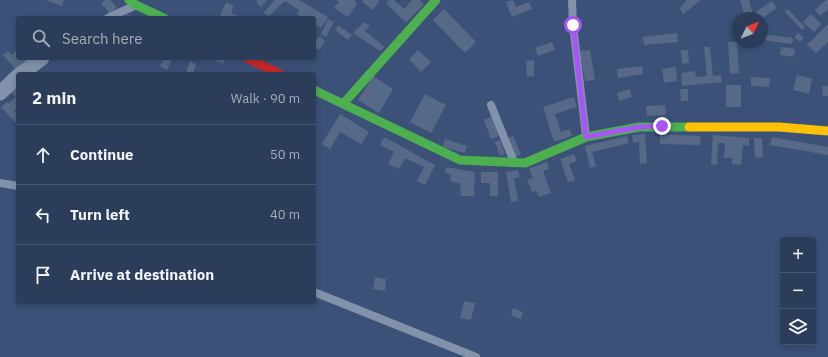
<!DOCTYPE html>
<html lang="en">
<head>
<meta charset="utf-8">
<style>
	body { margin:0; font-family:"IBM Plex Sans",sans-serif; background:#34445f; color:#f1f3f6 }
	.controls { position:absolute; right:12px; bottom:12px; display:grid; overflow:hidden; border-radius:4px; box-shadow:0 2px 6px #0003 }
	.controls button { width:36px; height:36px; display:grid; place-items:center; padding:0; border:0; border-bottom:1px solid #48566f; background:#2c3d59; color:#f1f3f6; font:20px sans-serif }
	.compass { position:absolute; left:732px; top:12px; width:36px; height:36px; border-radius:50%; background:#2c3d59; box-shadow:0 2px 6px #0003; rotate:47deg }
	.stop { position:absolute; width:12px; height:12px; margin:-9px; border:3px solid #a855f7; border-radius:50%; background:#fff }
	.stop.end { background:#a855f7; border-color:#fff; box-shadow:0 1px 4px #0008 }
	.list { margin:0; padding:0; list-style:none }
	h2 { display:flex; justify-content:space-between; align-items:center; height:52px; margin:0; padding:0 16px; font-size:17px }
	h2 small { font-size:13px; font-weight:400; color:#a6aeba }
	.list li { display:grid; grid-template-columns:26px 1fr auto; gap:12px; align-items:center; box-sizing:border-box; height:60px; padding:0 16px; border-top:1px solid #48566f }
	.list b { display:block; font-size:15px; white-space:nowrap }
	.list em { font-size:13px; font-style:normal; color:#a6aeba }
	.icon { flex:none; width:22px; height:22px; fill:none; stroke:currentColor; stroke-width:2; stroke-linecap:round; stroke-linejoin:round }
	.map { position:relative; flex:none; width:828px; height:357px; overflow:hidden }
	.search { position:absolute; background:#2c3d59; box-shadow:0 2px 6px #0003; left:16px; top:16px; width:300px; height:44px; display:flex; align-items:center; gap:10px; box-sizing:border-box; padding:0 14px; border-radius:4px; color:#a6aeba; font-size:15px }
	.panel { position:absolute; background:#2c3d59; box-shadow:0 2px 6px #0003; left:16px; top:72px; width:300px; height:232px; border-radius:4px }
	.map>svg:first-child { display:block }
	.building { fill:#576987 }
	.lines { fill:none; stroke-linecap:round; stroke-linejoin:round }
	.lane { stroke:#8292aa; stroke-width:8 }
	.street { stroke:#8292aa; stroke-width:15 }
	.fast { stroke:#4caf50; stroke-width:9 }
	.slow { stroke:#ffc107; stroke-width:9 }
	.jam { stroke:#c62828; stroke-width:9 }
	.route { stroke:#a855f7; stroke-width:5 }
</style>
</head>
<body>
<div class="map">
<svg width="828" height="357" viewBox="0 0 828 357">
	<rect width="100%" height="100%" fill="#3b5177"/>
	<g class="building">
		<path d="M45,0H64L62,6Z"/>
		<path d="M105,0H110L117,8L110,14L101,3Z"/>
		<path d="M258,0H267L261,7L256,2Z"/>
		<path d="M275,0H299L328,17L321,28L314,24V18H304L297,14L299,10L285,1L269,16L263,13Z"/>
		<path d="M336,0H354L357,3L348,17L334,8L339,2Z"/>
		<path d="M364,0H380L373,10L362,2Z"/>
		<path d="M390,0H394L404,9L412,0H420L424,4L406,23L386,3Z"/>
		<path d="M513,0L516,7L529,2L532,9L512,17L506,2Z"/>
		<path d="M685,0H701L683,14L680,8L686,1Z"/>
		<path d="M740,0H749L753,15L745,17Z"/>
		<path d="M826,0H828V9L820,16L815,10Z"/>
		<path d="M772,1L777,8L762,18H760L756,12Z"/>
		<path d="M226,2L234,6L231,13L244,18H219Z"/>
		<path d="M444,9L476,42L465,53L433,20Z"/>
		<path d="M788,9L805,27L802,30L785,12Z"/>
		<path d="M127,14L136,18H126Z"/>
		<path d="M811,14L821,24L814,32L803,22Z"/>
		<path d="M328,19L334,22L326,37L321,34Z"/>
		<path d="M364,22L370,26L365,31L385,47L380,51L353,33Z"/>
		<path d="M828,24V42L816,53L807,45Z"/>
		<path d="M338,25L352,35L348,40L335,30Z"/>
		<path d="M677,33L678,42L644,45L643,37Z"/>
		<path d="M799,33L804,38L800,42L794,37Z"/>
		<path d="M763,34L793,38L792,44L762,40Z"/>
		<path d="M319,36L325,41L319,50L314,47V43Z"/>
		<path d="M552,42L555,50L538,56L535,48Z"/>
		<path d="M728,42H737L739,73L730,74Z"/>
		<path d="M704,47H710L713,76L721,75L722,82L682,86L681,73L695,71L696,77L707,76Z"/>
		<path d="M781,47L795,49L794,57L780,55Z"/>
		<path d="M18,49V58H30L16,70L3,55L8,51L11,55Z"/>
		<path d="M418,50L431,62L421,72L409,59Z"/>
		<path d="M590,50L595,80L585,81L580,51Z"/>
		<path d="M681,50H688L689,63L682,64Z"/>
		<path d="M164,58H172L167,70L160,66Z"/>
		<path d="M214,58H225L223,64L213,60Z"/>
		<path d="M534,60V76L527,77L526,61Z"/>
		<path d="M190,61L196,64L193,74L186,73Z"/>
		<path d="M642,66L643,74L618,78L617,69Z"/>
		<path d="M676,67L677,81L664,83L662,69Z"/>
		<path d="M797,75L812,79L809,94L793,90Z"/>
		<path d="M373,76L393,89L379,113L358,100Z"/>
		<path d="M751,77L770,78L769,87L751,86Z"/>
		<rect x="726" y="85" width="15" height="22"/>
		<path d="M18,86V107L14,111L18,115V119L15,122L1,107L7,102L8,104L16,97L11,92Z"/>
		<path d="M822,86H828V96H823Z"/>
		<path d="M630,89L632,97L619,101L617,93Z"/>
		<path d="M680,89H688V101H681Z"/>
		<path d="M425,94L446,105L431,133L410,122Z"/>
		<path d="M574,97L577,107L555,114L561,132L570,129L572,136L554,142L543,107Z"/>
		<path d="M665,105L666,115L647,116L646,106Z"/>
		<path d="M340,114L369,132L361,144L340,132L330,149L322,144Z"/>
		<path d="M492,116L499,136L491,139L484,120Z"/>
		<path d="M645,134L647,163L640,164L639,142L633,143L632,135Z"/>
		<path d="M660,134L701,136L700,145L660,144Z"/>
		<path d="M713,135L749,138V146L743,145L741,165L732,164L733,158H724L725,143H718L717,165L711,164Z"/>
		<path d="M513,136L521,154L515,157L508,138Z"/>
		<path d="M627,136L629,143L592,152L596,166L590,168L585,146Z"/>
		<path d="M384,137L435,165L425,185L417,181L424,167L405,158L399,169L388,164L394,152L380,145Z"/>
		<path d="M772,137L828,147V155L770,145Z"/>
		<path d="M754,138H762L763,157L755,158Z"/>
		<path d="M445,139L467,146L465,153L443,147Z"/>
		<path d="M500,140L505,154L500,156L495,142Z"/>
		<path d="M574,154L577,161L569,164L575,180L568,182L560,159Z"/>
		<path d="M547,162L549,169L543,171L551,193L539,197L536,191L532,192L527,180L533,178L529,169Z"/>
		<path d="M446,167L475,172L474,196H461L460,188L461,184L450,181L451,174L445,173Z"/>
		<path d="M518,170L520,177L514,178L518,201L511,202L506,172Z"/>
		<path d="M481,172H498V196H490V183H481Z"/>
		<path d="M375,277L386,279L385,291L373,289Z"/>
		<path d="M464,301L475,303L471,320L460,318Z"/>
		<path d="M513,308L523,312L521,319L511,315Z"/>
	</g>
	<g class="lines">
		<g class="lane">
			<path d="M572,0L573,25L586,136"/>
			<path d="M108,18L134,6"/>
			<path d="M491,105L514,162"/>
			<path d="M0,183L18,186"/>
			<path d="M314,292L476,357"/>
		</g>
		<g class="street">
			<path d="M21,74L42,58"/>
			<path d="M0,93L18,76"/>
		</g>
		<g class="fast">
			<path d="M129,0L136,5L164,18"/>
			<path d="M314,90L460,160L525,163L586,137L639,127H689"/>
			<path d="M343,104L436,0"/>
		</g>
		<path class="slow" d="M689,127H779L828,131"/>
		<path class="jam" d="M247,58L280,74"/>
	</g>
	<g class="lines">
		<path class="route" d="M573,25L586,137L639,127L662,126"/>
	</g>
</svg>
<div class="controls">
<button>+</button>
<button>−</button>
<button><svg class="icon" aria-label="layers" viewBox="0 0 24 24"><path d="M12 4l9 5-9 5-9-5zM3 14l9 5 9-5"/></svg></button>
</div>
<svg class="compass" viewBox="-18 -18 36 36"><path d="M0-13l5 13h-10z" fill="#e53935"/><path d="M0 13l5-13h-10z" fill="#a6aeba"/></svg>
<div class="stop" style="left:573px;top:25px"></div>
<div class="stop end" style="left:662px;top:126px"></div>
<div class="search"><svg class="icon" aria-label="search" viewBox="0 0 24 24"><circle cx="10" cy="10" r="6"/><path d="M15 15l6 6"/></svg>Search here</div>
<section class="panel">
<h2>2 min<small>Walk · 90 m</small></h2>
<ul class="list">
<li><svg class="icon" aria-label="ahead" viewBox="0 0 24 24"><path d="M12 20V5M6 11l6-6 6 6"/></svg><div><b>Continue</b></div><em>50 m</em></li>
<li><svg class="icon" aria-label="left" viewBox="0 0 24 24"><path d="M17 20v-9H6M10 6l-5 5 5 5"/></svg><div><b>Turn left</b></div><em>40 m</em></li>
<li><svg class="icon" aria-label="arrive" viewBox="0 0 24 24"><path d="M6 21V4h12l-3 4 3 4H6"/></svg><div><b>Arrive at destination</b></div></li>
</ul>
</section>
</div>
</body>
</html>
